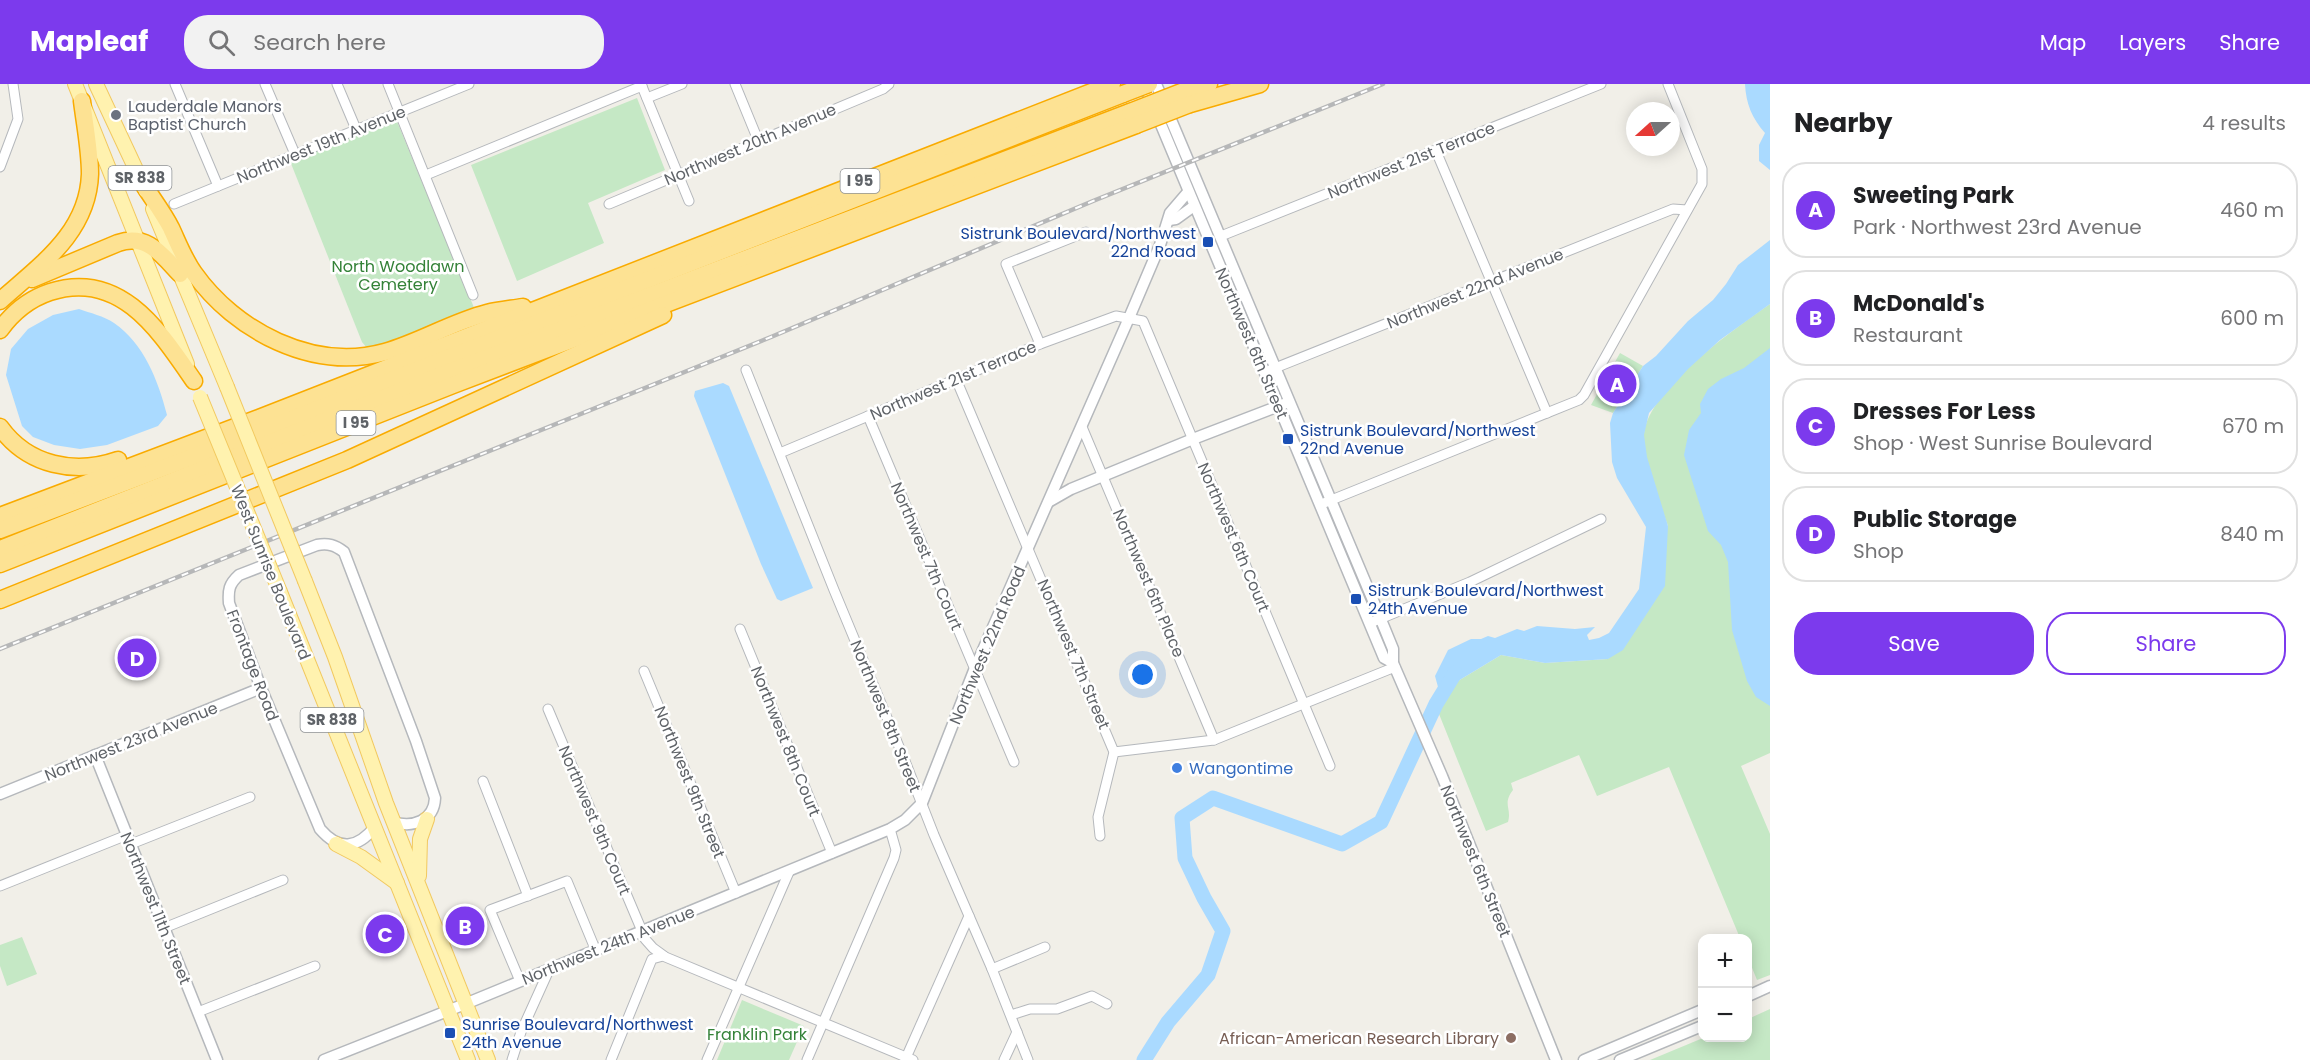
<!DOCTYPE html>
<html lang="en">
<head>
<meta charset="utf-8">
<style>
	body { margin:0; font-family:Poppins,sans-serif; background:#f2f2f2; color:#202124 }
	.controls { position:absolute; right:18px; bottom:18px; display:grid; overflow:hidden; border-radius:12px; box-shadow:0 3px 15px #0003 }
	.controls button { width:54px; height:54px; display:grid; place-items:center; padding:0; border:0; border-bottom:2px solid #e0e0e0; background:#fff; color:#202124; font:30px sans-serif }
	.compass { position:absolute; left:1626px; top:18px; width:54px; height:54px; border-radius:50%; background:#fff; box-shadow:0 3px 15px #0003; rotate:249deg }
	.you { position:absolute; left:1143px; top:591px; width:21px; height:21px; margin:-15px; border:4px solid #fff; border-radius:50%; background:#1a73e8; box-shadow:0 0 0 9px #1a73e833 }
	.badge { display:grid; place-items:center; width:39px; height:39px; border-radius:50%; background:#7c3aed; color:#fff; font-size:20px; font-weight:700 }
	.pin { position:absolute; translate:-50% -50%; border:3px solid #fff; box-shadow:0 2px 6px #0006 }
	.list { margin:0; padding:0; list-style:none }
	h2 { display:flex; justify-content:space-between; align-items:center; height:78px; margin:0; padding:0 24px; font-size:26px }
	h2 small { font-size:20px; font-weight:400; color:#757577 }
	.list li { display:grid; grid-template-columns:39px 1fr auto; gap:18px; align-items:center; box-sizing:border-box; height:96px; margin:0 12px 12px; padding:0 12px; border:2px solid #e0e0e0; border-radius:24px }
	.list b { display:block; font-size:22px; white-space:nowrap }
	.list p { margin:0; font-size:20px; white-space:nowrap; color:#757577 }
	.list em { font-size:20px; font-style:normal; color:#757577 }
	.actions { display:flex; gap:12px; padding:18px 24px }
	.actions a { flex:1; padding:14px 0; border:2px solid #7c3aed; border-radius:24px; text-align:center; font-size:21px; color:#7c3aed }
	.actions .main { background:#7c3aed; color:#fff }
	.icon { flex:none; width:33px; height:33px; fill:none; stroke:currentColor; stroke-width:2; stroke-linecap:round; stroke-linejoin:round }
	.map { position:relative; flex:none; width:1770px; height:976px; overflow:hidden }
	header { display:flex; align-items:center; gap:36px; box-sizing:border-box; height:84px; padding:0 30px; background:#7c3aed; color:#fff }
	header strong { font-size:28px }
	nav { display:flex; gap:33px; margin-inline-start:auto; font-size:21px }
	.search { width:420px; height:54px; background:#f2f2f2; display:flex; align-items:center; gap:15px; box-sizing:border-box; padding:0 21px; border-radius:24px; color:#757577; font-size:22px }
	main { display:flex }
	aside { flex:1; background:#fff }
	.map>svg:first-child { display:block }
	.green { fill:#c5e8c5 }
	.water { fill:#aadaff }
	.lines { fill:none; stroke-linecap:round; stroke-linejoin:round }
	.river { stroke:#aadaff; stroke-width:15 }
	.minor-casing { stroke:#b5b8bc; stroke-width:11 }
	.tertiary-casing { stroke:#b5b8bc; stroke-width:13 }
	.primary-casing { stroke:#f2c960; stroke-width:16 }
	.motorway-casing { stroke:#f9ab00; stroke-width:19 }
	.minor { stroke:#fff; stroke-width:9 }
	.tertiary { stroke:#fff; stroke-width:10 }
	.primary { stroke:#fff2af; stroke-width:14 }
	.motorway { stroke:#fde293; stroke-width:16 }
	.rail-casing { stroke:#b6b7b8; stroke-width:4.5 }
	.rail { stroke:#fff; stroke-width:2; stroke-dasharray:7; stroke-linecap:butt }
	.primary-bridge-casing { stroke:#f2c960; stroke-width:16; stroke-linecap:butt }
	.motorway-bridge-casing { stroke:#f9ab00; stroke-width:19; stroke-linecap:butt }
	.primary-bridge { stroke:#fff2af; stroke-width:14 }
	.motorway-bridge { stroke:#fde293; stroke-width:16 }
	.worship-dot { fill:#6b7280; stroke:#fff; stroke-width:2 }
	.transit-dot { fill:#1a4fb4; stroke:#fff; stroke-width:2 }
	.shop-dot { fill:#3f7fe0; stroke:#fff; stroke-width:2 }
	.education-dot { fill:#8d6e63; stroke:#fff; stroke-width:2 }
	.labels { text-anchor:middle; stroke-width:5; stroke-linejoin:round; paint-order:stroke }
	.shield { fill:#fff; stroke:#8f9295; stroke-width:1.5 }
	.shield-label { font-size:15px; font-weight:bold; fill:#5f6368 }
	.worship-label { font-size:16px; fill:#5b616d; stroke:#fff; text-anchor:start }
	.street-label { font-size:16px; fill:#5f6368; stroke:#fff }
	.transit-label { font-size:16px; fill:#164399; stroke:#fff; text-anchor:start }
	.park-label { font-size:16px; fill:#348238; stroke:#fff }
	.shop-label { font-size:16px; fill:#366cbe; stroke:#fff; text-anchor:start }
	.education-label { font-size:16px; fill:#785e54; stroke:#fff; text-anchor:end }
</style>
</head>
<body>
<header>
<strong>Mapleaf</strong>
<div class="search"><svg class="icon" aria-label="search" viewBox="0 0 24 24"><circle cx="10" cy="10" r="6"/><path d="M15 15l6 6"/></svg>Search here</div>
<nav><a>Map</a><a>Layers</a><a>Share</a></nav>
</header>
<main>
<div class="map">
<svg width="1770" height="976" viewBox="0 0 1770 976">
	<rect width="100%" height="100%" fill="#f1efe8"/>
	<g class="green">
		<path d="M637,14L665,86L588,119L604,159L517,197L471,81Z"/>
		<path d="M396,35L475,226L387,259L367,264L362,258L290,77Z"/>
		<path d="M1770,220V669L1741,682L1770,750V891L1757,896L1748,874V854H1740L1669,683L1597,712L1579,671L1511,699L1513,706C1502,720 1512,724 1508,738L1486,747L1437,625L1458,597L1501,571L1545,579L1608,575L1668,442C1660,419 1641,372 1644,349C1651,303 1733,246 1770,220Z"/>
		<path d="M1620,269L1643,282L1613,329L1591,321Z"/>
		<path d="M22,853L37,890L7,902L0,882V861Z"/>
		<path d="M742,916L804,942L789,976H717Z"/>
		<path d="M1770,925V976H1650L1703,954H1748V935Z"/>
	</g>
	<g class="water">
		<path d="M1745,0H1770V86L1759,77V61L1765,49C1752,34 1746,20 1745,0Z"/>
		<path d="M1770,156V220L1720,256L1688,285L1649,329L1644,351L1647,373L1668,442L1665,502L1623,566L1608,575L1545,579L1501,571L1458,597L1450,607L1438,603L1435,592L1448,566L1471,555H1481L1488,552L1495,554L1517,545L1524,547L1537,542L1575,545L1595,543L1587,551L1589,556L1599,554L1609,549L1639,505L1643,470L1646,443L1617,394L1612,378L1610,339L1613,329L1643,282L1656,272L1688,237L1713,216L1726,200L1738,181Z"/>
		<path d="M79,225C90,229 104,232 114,239C144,260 158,296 167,331L158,342L107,361L80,365L54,361L33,353L22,342L6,291L11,265L28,245L53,231Z"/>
		<path d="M1770,264V622L1756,613L1747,597L1732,546L1728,478L1721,461L1708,447L1684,371L1689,346L1701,329L1700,320L1708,305L1721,295L1744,284Z"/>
		<path d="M723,299L729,302L813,504L781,517L777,515L761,480L694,312L695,307Z"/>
	</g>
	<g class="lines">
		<path class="river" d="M1144,976L1168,938L1208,891L1223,847L1204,814L1185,774L1182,734L1213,714L1342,760L1381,738L1436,620L1455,589"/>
		<defs>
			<g id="minor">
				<path d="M175,0L218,102"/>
				<path d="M265,0L295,70"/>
				<path d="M337,0L356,45"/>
				<path d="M388,0L473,211"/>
				<path d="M641,0L689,117"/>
				<path d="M735,0L758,56"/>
				<path d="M647,14L682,0"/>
				<path d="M1436,67L1547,329"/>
				<path d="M0,83L18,35L13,0"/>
				<path d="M426,91L642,2"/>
				<path d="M174,120L469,0"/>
				<path d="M609,120L883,5L889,0"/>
				<path d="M1221,152L1601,0"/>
				<path d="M1040,260L1006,180L1086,148"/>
				<path d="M746,286L834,506L905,677L934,751L992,885L1028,976"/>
				<path d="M1270,286L1673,125L1687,126"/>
				<path d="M956,295L1114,668L1098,733L1100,752"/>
				<path d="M868,332L1014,678"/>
				<path d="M1082,343L1214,656"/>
				<path d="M780,369L1040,260L1116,232L1143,237L1330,682"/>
				<path d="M1324,419L1579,316L1584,311L1702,100V85L1668,0"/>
				<path d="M1370,539L1470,498L1601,435"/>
				<path d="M740,545L832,769"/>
				<path d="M644,587L736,809"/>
				<path d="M548,625L642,847"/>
				<path d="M1114,668L1214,656L1395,583"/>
				<path d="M483,697L528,812"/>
				<path d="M131,760L250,713"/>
				<path d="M0,802L127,751"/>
				<path d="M164,844L283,796"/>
				<path d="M645,855L653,864L664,872"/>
				<path d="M992,885L1045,863"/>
				<path d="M520,897L490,826L567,797L596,867"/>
				<path d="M198,928L315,882"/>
				<path d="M1011,931L1030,925H1057L1092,912L1107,920"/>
				<path d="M512,976L521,948L549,886"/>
				<path d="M611,976L652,875L663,872L913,976"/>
				<path d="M707,976L789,788"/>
				<path d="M807,976L894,774L896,766L890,745"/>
				<path d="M905,976L969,832"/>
				<path d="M1004,976L1017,948"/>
			</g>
			<g id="tertiary">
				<path d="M1144,0L1384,574L1393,579"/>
				<path d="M1156,0L1375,521L1393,565V579L1442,692L1556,976"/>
				<path d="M1169,136L1176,135L1194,122"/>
				<path d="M1050,417L1071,405L1193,355L1284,320"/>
				<path d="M95,671L217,976"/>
				<path d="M0,710L261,604"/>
				<path d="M375,743C357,765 339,767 320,745L261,604L229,519C228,506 229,500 239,491L317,461C328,459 335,461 344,468L416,657L435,714C434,737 413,744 393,738"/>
				<path d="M1748,912L1770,902"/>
				<path d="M324,976L465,920L890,745L905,736L922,719L975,584L1129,234L1160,161L1170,129L1188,108"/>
				<path d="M1584,976L1702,926"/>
				<path d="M1620,976L1702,942"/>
			</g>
			<g id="primary">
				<path d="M75,0L187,280"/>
				<path d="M96,0L146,107"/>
				<path d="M153,125L227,303"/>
				<path d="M305,497L335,573L386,719L488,976"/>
				<path d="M280,508L468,976"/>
				<path d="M336,760L361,773L397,799"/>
				<path d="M419,792L420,755L427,735"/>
			</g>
			<g id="motorway">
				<path d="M1184,7L1209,0"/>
				<path d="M1190,20L1260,0"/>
				<path d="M142,98C151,113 163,128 171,144C178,159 184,175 194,189C235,247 313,288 385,268C420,258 452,238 487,229C499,226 511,225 523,223"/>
				<path d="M32,195L118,159C147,149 162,171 180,190"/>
				<path d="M0,217C40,181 88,149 90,90C90,66 85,41 82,17"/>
				<path d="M0,246C13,228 29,215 50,208C121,185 160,248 194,297"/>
				<path d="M0,343C28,382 75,391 118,376"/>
				<path d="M0,432L259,334L1112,0"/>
				<path d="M0,446L266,345L1123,10"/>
				<path d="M0,465L449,288L1130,28"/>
				<path d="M0,480L453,301L1136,41"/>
				<path d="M0,516L347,376L663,231"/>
			</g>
		</defs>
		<use href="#minor" class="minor-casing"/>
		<use href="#tertiary" class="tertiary-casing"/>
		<use href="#primary" class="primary-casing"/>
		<use href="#motorway" class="motorway-casing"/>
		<use href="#minor" class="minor"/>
		<use href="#tertiary" class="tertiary"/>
		<use href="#primary" class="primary"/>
		<use href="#motorway" class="motorway"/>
		<defs>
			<path id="rail" d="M0,565L771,253L1093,117L1383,0"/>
		</defs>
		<use href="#rail" class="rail-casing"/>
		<use href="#rail" class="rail"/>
		<defs>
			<g id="primary-bridge">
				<path d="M227,303L305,497"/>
				<path d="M200,313L280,508"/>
			</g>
			<g id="motorway-bridge">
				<path d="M1123,10L1149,0"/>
				<path d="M1130,28L1184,7"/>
				<path d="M1136,41L1190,20"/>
			</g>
		</defs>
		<use href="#primary-bridge" class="primary-bridge-casing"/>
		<use href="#motorway-bridge" class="motorway-bridge-casing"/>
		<use href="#primary-bridge" class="primary-bridge"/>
		<use href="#motorway-bridge" class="motorway-bridge"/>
	</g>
	<circle class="worship-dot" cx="116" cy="31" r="6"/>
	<g class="transit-dot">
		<rect x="1202" y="152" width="12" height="12" rx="3"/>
		<rect x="1282" y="349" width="12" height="12" rx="3"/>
		<rect x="1350" y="509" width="12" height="12" rx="3"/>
		<rect x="444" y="943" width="12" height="12" rx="3"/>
	</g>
	<circle class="shop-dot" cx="1177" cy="684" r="6"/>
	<circle class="education-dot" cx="1511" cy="954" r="6"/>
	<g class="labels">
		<g class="shield">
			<rect x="108.5" y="82" width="63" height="24" rx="4.5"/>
			<rect x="840.5" y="85" width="39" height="24" rx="4.5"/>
			<rect x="336.5" y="327" width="39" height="24" rx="4.5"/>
			<rect x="300.5" y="624" width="63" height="24" rx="4.5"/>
		</g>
		<g class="shield-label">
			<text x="140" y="99">SR 838</text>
			<text x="860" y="102">I 95</text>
			<text x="356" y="344">I 95</text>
			<text x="332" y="641">SR 838</text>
		</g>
		<g class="worship-label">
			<text x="128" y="28">Lauderdale Manors<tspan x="128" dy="18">Baptist Church</tspan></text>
		</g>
		<g class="street-label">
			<text transform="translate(321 60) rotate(-22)" y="6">Northwest 19th Avenue</text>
			<text transform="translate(750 60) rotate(-23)" y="6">Northwest 20th Avenue</text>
			<text transform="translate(1411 76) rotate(-22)" y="6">Northwest 21st Terrace</text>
			<text transform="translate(1475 204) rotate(-22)" y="6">Northwest 22nd Avenue</text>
			<text transform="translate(1252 259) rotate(67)" y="6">Northwest 6th Street</text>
			<text transform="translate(953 296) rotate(-23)" y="6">Northwest 21st Terrace</text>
			<text transform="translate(1234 453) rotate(67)" y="6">Northwest 6th Court</text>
			<text transform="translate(927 472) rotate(67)" y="6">Northwest 7th Court</text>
			<text transform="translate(271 488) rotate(68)" y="6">West Sunrise Boulevard</text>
			<text transform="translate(1149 499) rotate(67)" y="6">Northwest 6th Place</text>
			<text transform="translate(987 561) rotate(-67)" y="6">Northwest 22nd Road</text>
			<text transform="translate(1074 570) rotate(67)" y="6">Northwest 7th Street</text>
			<text transform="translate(253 581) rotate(69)" y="6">Frontage Road</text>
			<text transform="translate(886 632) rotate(68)" y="6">Northwest 8th Street</text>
			<text transform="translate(131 657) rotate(-22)" y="6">Northwest 23rd Avenue</text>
			<text transform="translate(786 657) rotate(68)" y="6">Northwest 8th Court</text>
			<text transform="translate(690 698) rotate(68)" y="6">Northwest 9th Street</text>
			<text transform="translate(595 736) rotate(67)" y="6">Northwest 9th Court</text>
			<text transform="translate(1476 777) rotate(68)" y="6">Northwest 6th Street</text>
			<text transform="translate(156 824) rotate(68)" y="6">Northwest 11th Street</text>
			<text transform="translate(608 861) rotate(-22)" y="6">Northwest 24th Avenue</text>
		</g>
		<g class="transit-label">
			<text x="1196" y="155" text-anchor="end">Sistrunk Boulevard/Northwest<tspan x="1196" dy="18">22nd Road</tspan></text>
			<text x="1300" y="352">Sistrunk Boulevard/Northwest<tspan x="1300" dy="18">22nd Avenue</tspan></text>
			<text x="1368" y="512">Sistrunk Boulevard/Northwest<tspan x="1368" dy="18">24th Avenue</tspan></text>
			<text x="462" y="946">Sunrise Boulevard/Northwest<tspan x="462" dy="18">24th Avenue</tspan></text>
		</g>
		<g class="park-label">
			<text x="398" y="188">North Woodlawn<tspan x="398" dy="18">Cemetery</tspan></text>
			<text x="757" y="956">Franklin Park</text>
		</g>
		<g class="shop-label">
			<text x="1189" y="690">Wangontime</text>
		</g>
		<g class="education-label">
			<text x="1499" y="960">African-American Research Library</text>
		</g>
	</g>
</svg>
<div class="controls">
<button>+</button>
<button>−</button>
</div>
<svg class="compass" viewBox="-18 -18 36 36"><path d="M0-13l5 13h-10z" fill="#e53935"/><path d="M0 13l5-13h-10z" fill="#757577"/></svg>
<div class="you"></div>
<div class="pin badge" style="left:1617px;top:300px">A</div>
<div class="pin badge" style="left:465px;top:842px">B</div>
<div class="pin badge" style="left:385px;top:850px">C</div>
<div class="pin badge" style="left:137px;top:574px">D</div>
</div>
<aside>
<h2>Nearby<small>4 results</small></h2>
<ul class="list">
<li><span class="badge">A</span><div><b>Sweeting Park</b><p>Park · Northwest 23rd Avenue</p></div><em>460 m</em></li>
<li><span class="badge">B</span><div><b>McDonald's</b><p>Restaurant</p></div><em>600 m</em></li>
<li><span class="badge">C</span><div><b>Dresses For Less</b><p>Shop · West Sunrise Boulevard</p></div><em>670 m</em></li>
<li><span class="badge">D</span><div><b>Public Storage</b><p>Shop</p></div><em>840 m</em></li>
</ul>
<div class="actions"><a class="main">Save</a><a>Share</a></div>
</aside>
</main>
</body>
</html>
